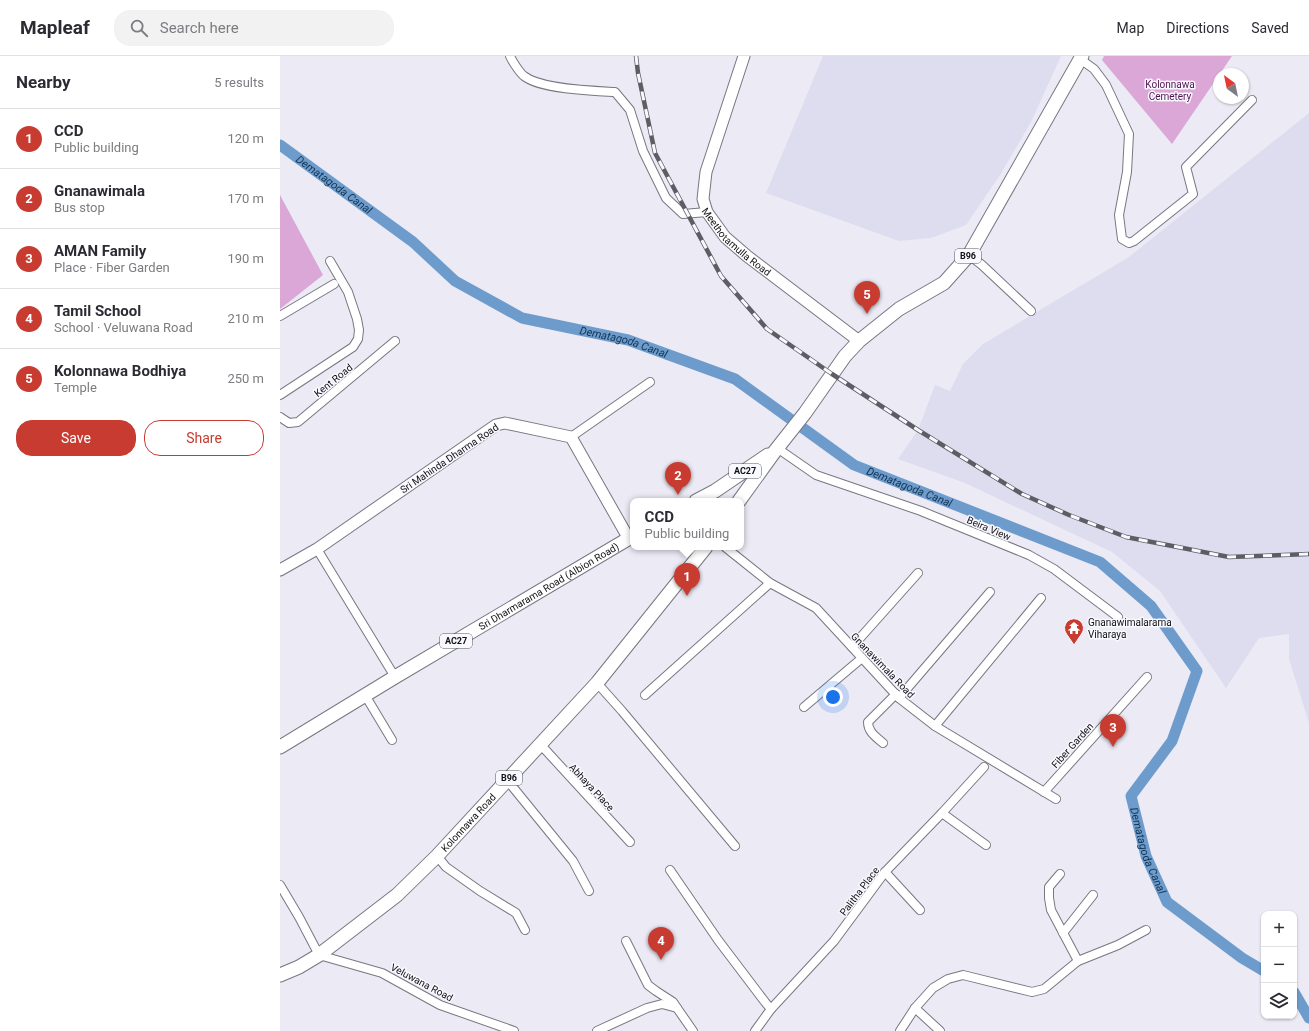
<!DOCTYPE html>
<html lang="en">
<head>
<meta charset="utf-8">
<style>
	body { margin:0; font-family:Roboto,sans-serif; background:#f2f2f3; color:#2b2b33 }
	.controls { position:absolute; right:12px; bottom:12px; display:grid; overflow:hidden; border-radius:8px; box-shadow:0 1px 3px #0004 }
	.controls button { width:36px; height:36px; display:grid; place-items:center; padding:0; border:0; border-bottom:1px solid #e1e1e2; background:#fff; color:#2b2b33; font:20px sans-serif }
	.compass { position:absolute; left:933px; top:12px; width:36px; height:36px; border-radius:50%; background:#fff; box-shadow:0 1px 3px #0004; rotate:327deg }
	.you { position:absolute; left:553px; top:641px; width:14px; height:14px; margin:-10px; border:3px solid #fff; border-radius:50%; background:#1a73e8; box-shadow:0 0 0 6px #1a73e833 }
	.badge { display:grid; place-items:center; width:26px; height:26px; border-radius:50%; background:#c83b31; color:#fff; font-size:13px; font-weight:700 }
	.pin { position:absolute; translate:-50% -33px; filter:drop-shadow(0 1px 2px #0008) }
	.pin::after { content:''; position:absolute; top:21px; width:14px; height:12px; background:inherit; clip-path:polygon(0 0,100% 0,50% 100%) }
	.popup { position:absolute; left:350px; top:442px; width:114px; height:52px; box-sizing:border-box; display:grid; place-content:center; border-radius:8px; background:#fff; filter:drop-shadow(0 1px 3px #0005); font-size:13px; white-space:nowrap; color:#7c7c81 }
	.popup b { font-size:15px; color:#2b2b33 }
	.popup::after { content:''; position:absolute; left:50%; top:100%; margin-left:-8px; border:8px solid transparent; border-top-color:#fff }
	.list { margin:0; padding:0; list-style:none }
	h2 { display:flex; justify-content:space-between; align-items:center; height:52px; margin:0; padding:0 16px; font-size:17px }
	h2 small { font-size:13px; font-weight:400; color:#7c7c81 }
	.list li { display:grid; grid-template-columns:26px 1fr auto; gap:12px; align-items:center; box-sizing:border-box; height:60px; padding:0 16px; border-top:1px solid #e1e1e2 }
	.list b { display:block; font-size:15px; white-space:nowrap }
	.list p { margin:0; font-size:13px; white-space:nowrap; color:#7c7c81 }
	.list em { font-size:13px; font-style:normal; color:#7c7c81 }
	.actions { display:flex; gap:8px; padding:12px 16px }
	.actions a { flex:1; padding:9px 0; border:1px solid #c83b31; border-radius:16px; text-align:center; font-size:14px; color:#c83b31 }
	.actions .main { background:#c83b31; color:#fff }
	.icon { flex:none; width:22px; height:22px; fill:none; stroke:currentColor; stroke-width:2; stroke-linecap:round; stroke-linejoin:round }
	.map { position:relative; flex:none; width:1029px; height:975px; overflow:hidden }
	header { display:flex; align-items:center; gap:24px; box-sizing:border-box; height:56px; padding:0 20px; background:#fff; border-bottom:1px solid #e1e1e2 }
	header strong { font-size:19px }
	nav { display:flex; gap:22px; margin-inline-start:auto; font-size:14px }
	.search { width:280px; height:36px; background:#f2f2f3; display:flex; align-items:center; gap:10px; box-sizing:border-box; padding:0 14px; border-radius:16px; color:#7c7c81; font-size:15px }
	main { display:flex }
	aside { flex:1; background:#fff }
	.map>svg:first-child { display:block }
	.built { fill:#deddef }
	.green { fill:#daa7d6 }
	.lines { fill:none; stroke-linecap:round; stroke-linejoin:round }
	.canal { stroke:#6d9ccc; stroke-width:11 }
	.street-casing { stroke:#787781; stroke-width:10 }
	.secondary-casing { stroke:#787781; stroke-width:13 }
	.primary-casing { stroke:#787781; stroke-width:15 }
	.street { stroke:#fff; stroke-width:8 }
	.secondary { stroke:#fff; stroke-width:11 }
	.primary { stroke:#fff; stroke-width:13 }
	.rail-casing { stroke:#5d5d64; stroke-width:4.5 }
	.rail { stroke:#f8f8ff; stroke-width:3; stroke-dasharray:9; stroke-linecap:butt }
	.labels { text-anchor:middle; stroke-width:3; stroke-linejoin:round; paint-order:stroke }
	.shield { fill:#f8f8ff; stroke:#56565a; stroke-width:1 }
	.shield-label { font-size:9px; font-weight:bold; fill:#101014 }
	.park-label { font-size:10px; fill:#50134f; stroke:#f8f8ff }
	.street-label { font-size:10px; fill:#101014; stroke:#f8f8ff }
	.poi-label { font-size:10px; fill:#101014; stroke:#f8f8ff; text-anchor:start }
	.water-label { font-size:11px; font-style:italic; fill:#113454; stroke:#f8f8ff }
</style>
</head>
<body>
<header>
<strong>Mapleaf</strong>
<div class="search"><svg class="icon" aria-label="search" viewBox="0 0 24 24"><circle cx="10" cy="10" r="6"/><path d="M15 15l6 6"/></svg>Search here</div>
<nav><a>Map</a><a>Directions</a><a>Saved</a></nav>
</header>
<main>
<aside>
<h2>Nearby<small>5 results</small></h2>
<ul class="list">
<li><span class="badge">1</span><div><b>CCD</b><p>Public building</p></div><em>120 m</em></li>
<li><span class="badge">2</span><div><b>Gnanawimala</b><p>Bus stop</p></div><em>170 m</em></li>
<li><span class="badge">3</span><div><b>AMAN Family</b><p>Place · Fiber Garden</p></div><em>190 m</em></li>
<li><span class="badge">4</span><div><b>Tamil School</b><p>School · Veluwana Road</p></div><em>210 m</em></li>
<li><span class="badge">5</span><div><b>Kolonnawa Bodhiya</b><p>Temple</p></div><em>250 m</em></li>
</ul>
<div class="actions"><a class="main">Save</a><a>Share</a></div>
</aside>
<div class="map">
<svg width="1029" height="975" viewBox="0 0 1029 975">
	<rect width="100%" height="100%" fill="#ebeaf5"/>
	<g class="built">
		<path d="M543,0H781L751,66L720,119L686,169L651,182L619,185L486,137Z"/>
		<path d="M1029,57V667L1009,603V578L979,582L946,632L880,535L832,496L685,427L618,403L638,374L655,329L670,335L683,308L703,288L849,201Z"/>
	</g>
	<g class="green">
		<path d="M824,0H952L892,88L822,4Z"/>
		<path d="M0,139L43,219L0,253Z"/>
	</g>
	<g class="lines">
		<g class="canal">
			<path id="s1" d="M0,89L133,186L175,225L242,262L348,284L455,323L574,409L820,506L871,550L917,615L892,685L851,740L866,800L887,846L962,902L984,915"/>
			<path d="M1014,936L1029,962"/>
		</g>
		<defs>
			<g id="street">
				<path d="M230,0C232,5 240,17 244,20C260,33 313,35 335,36L350,54L363,95L386,142L403,158L427,156"/>
				<path d="M800,3L814,13L826,29L849,78L847,116L839,159L842,183L849,187L854,185L913,138L906,111L972,44"/>
				<path d="M689,199L702,209L751,255"/>
				<path d="M0,260L54,228"/>
				<path d="M0,339L73,291L78,283L79,274L77,263L68,236L50,205"/>
				<path d="M0,361L9,367L18,366L115,285"/>
				<path d="M291,381L370,326"/>
				<path d="M497,392L536,419L641,455L749,499L774,513L838,561"/>
				<path d="M445,491L490,527L536,552L619,642L655,670L776,743"/>
				<path d="M37,493L115,621"/>
				<path d="M572,591L638,517"/>
				<path d="M317,627L342,655L455,790"/>
				<path d="M85,639L112,684"/>
				<path d="M365,639L490,527"/>
				<path d="M619,642L710,536"/>
				<path d="M524,651L582,602"/>
				<path d="M655,670L761,542"/>
				<path d="M603,687C596,681 588,676 588,666L616,638"/>
				<path d="M260,688L350,786"/>
				<path d="M227,724L293,805L309,835"/>
				<path d="M764,736L867,621"/>
				<path d="M662,757L706,789"/>
				<path d="M157,800L166,811L200,835L236,857L245,874"/>
				<path d="M390,814L438,884L485,946L491,953"/>
				<path d="M605,816L640,854"/>
				<path d="M780,818L769,831V842L771,854L798,905"/>
				<path d="M0,829L19,861L39,899L102,917L160,949L234,975"/>
				<path d="M783,877L813,839"/>
				<path d="M346,885L368,929L376,935L393,946L397,952"/>
				<path d="M635,952L660,975"/>
				<path d="M317,975L367,952L382,948L397,952L413,975"/>
				<path d="M475,975L491,953L554,885L605,816L662,757L704,711"/>
				<path d="M620,975L635,952L653,932L668,923L683,919L752,936L764,933L798,905L838,889L866,874"/>
			</g>
			<g id="secondary">
				<path id="s2" d="M464,0L426,116L423,143L427,156L445,181L467,200L579,285"/>
				<path d="M0,514L37,493L216,369L225,367L291,381L349,483"/>
			</g>
			<g id="primary">
				<path d="M416,445L435,435L488,399"/>
				<path d="M459,445L495,395L525,357L565,300L579,285L619,253L664,227L689,199L802,0"/>
				<path id="s3" d="M0,691L115,621L353,480"/>
				<path id="s4" d="M0,919L19,911L39,899L117,839L157,800L317,627L426,491"/>
			</g>
		</defs>
		<use href="#street" class="street-casing"/>
		<use href="#secondary" class="secondary-casing"/>
		<use href="#primary" class="primary-casing"/>
		<use href="#street" class="street"/>
		<use href="#secondary" class="secondary"/>
		<use href="#primary" class="primary"/>
		<defs>
			<path id="rail" d="M356,0L358,17L375,97L441,220L487,273L552,318L638,374L742,438L789,459L846,481L949,501L1029,498"/>
		</defs>
		<use href="#rail" class="rail-casing"/>
		<use href="#rail" class="rail"/>
	</g>
	<defs>
		<symbol id="temple-pin" viewBox="-11 -11 22 30"><path d="M0 17L-7.5 6A9.5 9.5 0 1 1 7.5 6Z" fill="#c83b31" stroke="#f8f8ff"/><path d="M0-6L5-2H3V0L6.5 2.5H4V6H1.5V3h-3V6H-4V2.5H-6.5L-3 0V-2H-5Z" fill="#fff"/></symbol>
	</defs>
	<g fill-rule="evenodd">
		<use href="#temple-pin" x="783" y="561" width="22" height="30"/>
	</g>
	<g class="labels">
		<g class="shield">
			<rect x="675" y="193" width="26" height="14" rx="3"/>
			<rect x="449" y="408" width="32" height="14" rx="3"/>
			<rect x="160" y="578" width="32" height="14" rx="3"/>
			<rect x="216" y="715" width="26" height="14" rx="3"/>
		</g>
		<g class="shield-label">
			<text x="688" y="203">B96</text>
			<text x="465" y="418">AC27</text>
			<text x="176" y="588">AC27</text>
			<text x="229" y="725">B96</text>
		</g>
		<g class="park-label">
			<text x="890" y="32">Kolonnawa<tspan x="890" dy="12">Cemetery</tspan></text>
		</g>
		<g class="street-label">
			<text dy="4" stroke="none"><textPath href="#s2" startOffset="205">Meethotamulla Road</textPath></text>
			<text transform="translate(53 324) rotate(-39)" y="4">Kent Road</text>
			<text transform="translate(169 402) rotate(-34)" y="4">Sri Mahinda Dharma Road</text>
			<text transform="translate(709 472) rotate(23)" y="4">Beira View</text>
			<text dy="4" stroke="none"><textPath href="#s3" startOffset="313">Sri Dharmarama Road (Albion Road)</textPath></text>
			<text transform="translate(603 609) rotate(46)" y="4">Gnanawimala Road</text>
			<text transform="translate(792 689) rotate(-48)" y="4">Fiber Garden</text>
			<text transform="translate(312 731) rotate(47)" y="4">Abhaya Place</text>
			<text dy="4" stroke="none"><textPath href="#s4" startOffset="244">Kolonnawa Road</textPath></text>
			<text transform="translate(579 835) rotate(-53)" y="4">Palitha Place</text>
			<text transform="translate(142 926) rotate(28)" y="4">Veluwana Road</text>
		</g>
		<g class="poi-label">
			<text x="808" y="570">Gnanawimalarama<tspan x="808" dy="12">Viharaya</tspan></text>
		</g>
		<g class="water-label">
			<text dy="4" stroke="none"><textPath href="#s1" startOffset="67">Dematagoda Canal</textPath></text>
			<text dy="4" stroke="none"><textPath href="#s1" startOffset="403">Dematagoda Canal</textPath></text>
			<text dy="4" stroke="none"><textPath href="#s1" startOffset="727">Dematagoda Canal</textPath></text>
			<text dy="4" stroke="none"><textPath href="#s1" startOffset="1279">Dematagoda Canal</textPath></text>
		</g>
	</g>
</svg>
<div class="controls">
<button>+</button>
<button>−</button>
<button><svg class="icon" aria-label="layers" viewBox="0 0 24 24"><path d="M12 4l9 5-9 5-9-5zM3 14l9 5 9-5"/></svg></button>
</div>
<svg class="compass" viewBox="-18 -18 36 36"><path d="M0-13l5 13h-10z" fill="#e53935"/><path d="M0 13l5-13h-10z" fill="#7c7c81"/></svg>
<div class="you"></div>
<div class="pin badge" style="left:407px;top:540px">1</div>
<div class="popup"><b>CCD</b>Public building</div>
<div class="pin badge" style="left:398px;top:439px">2</div>
<div class="pin badge" style="left:833px;top:691px">3</div>
<div class="pin badge" style="left:381px;top:904px">4</div>
<div class="pin badge" style="left:587px;top:258px">5</div>
</div>
</main>
</body>
</html>
